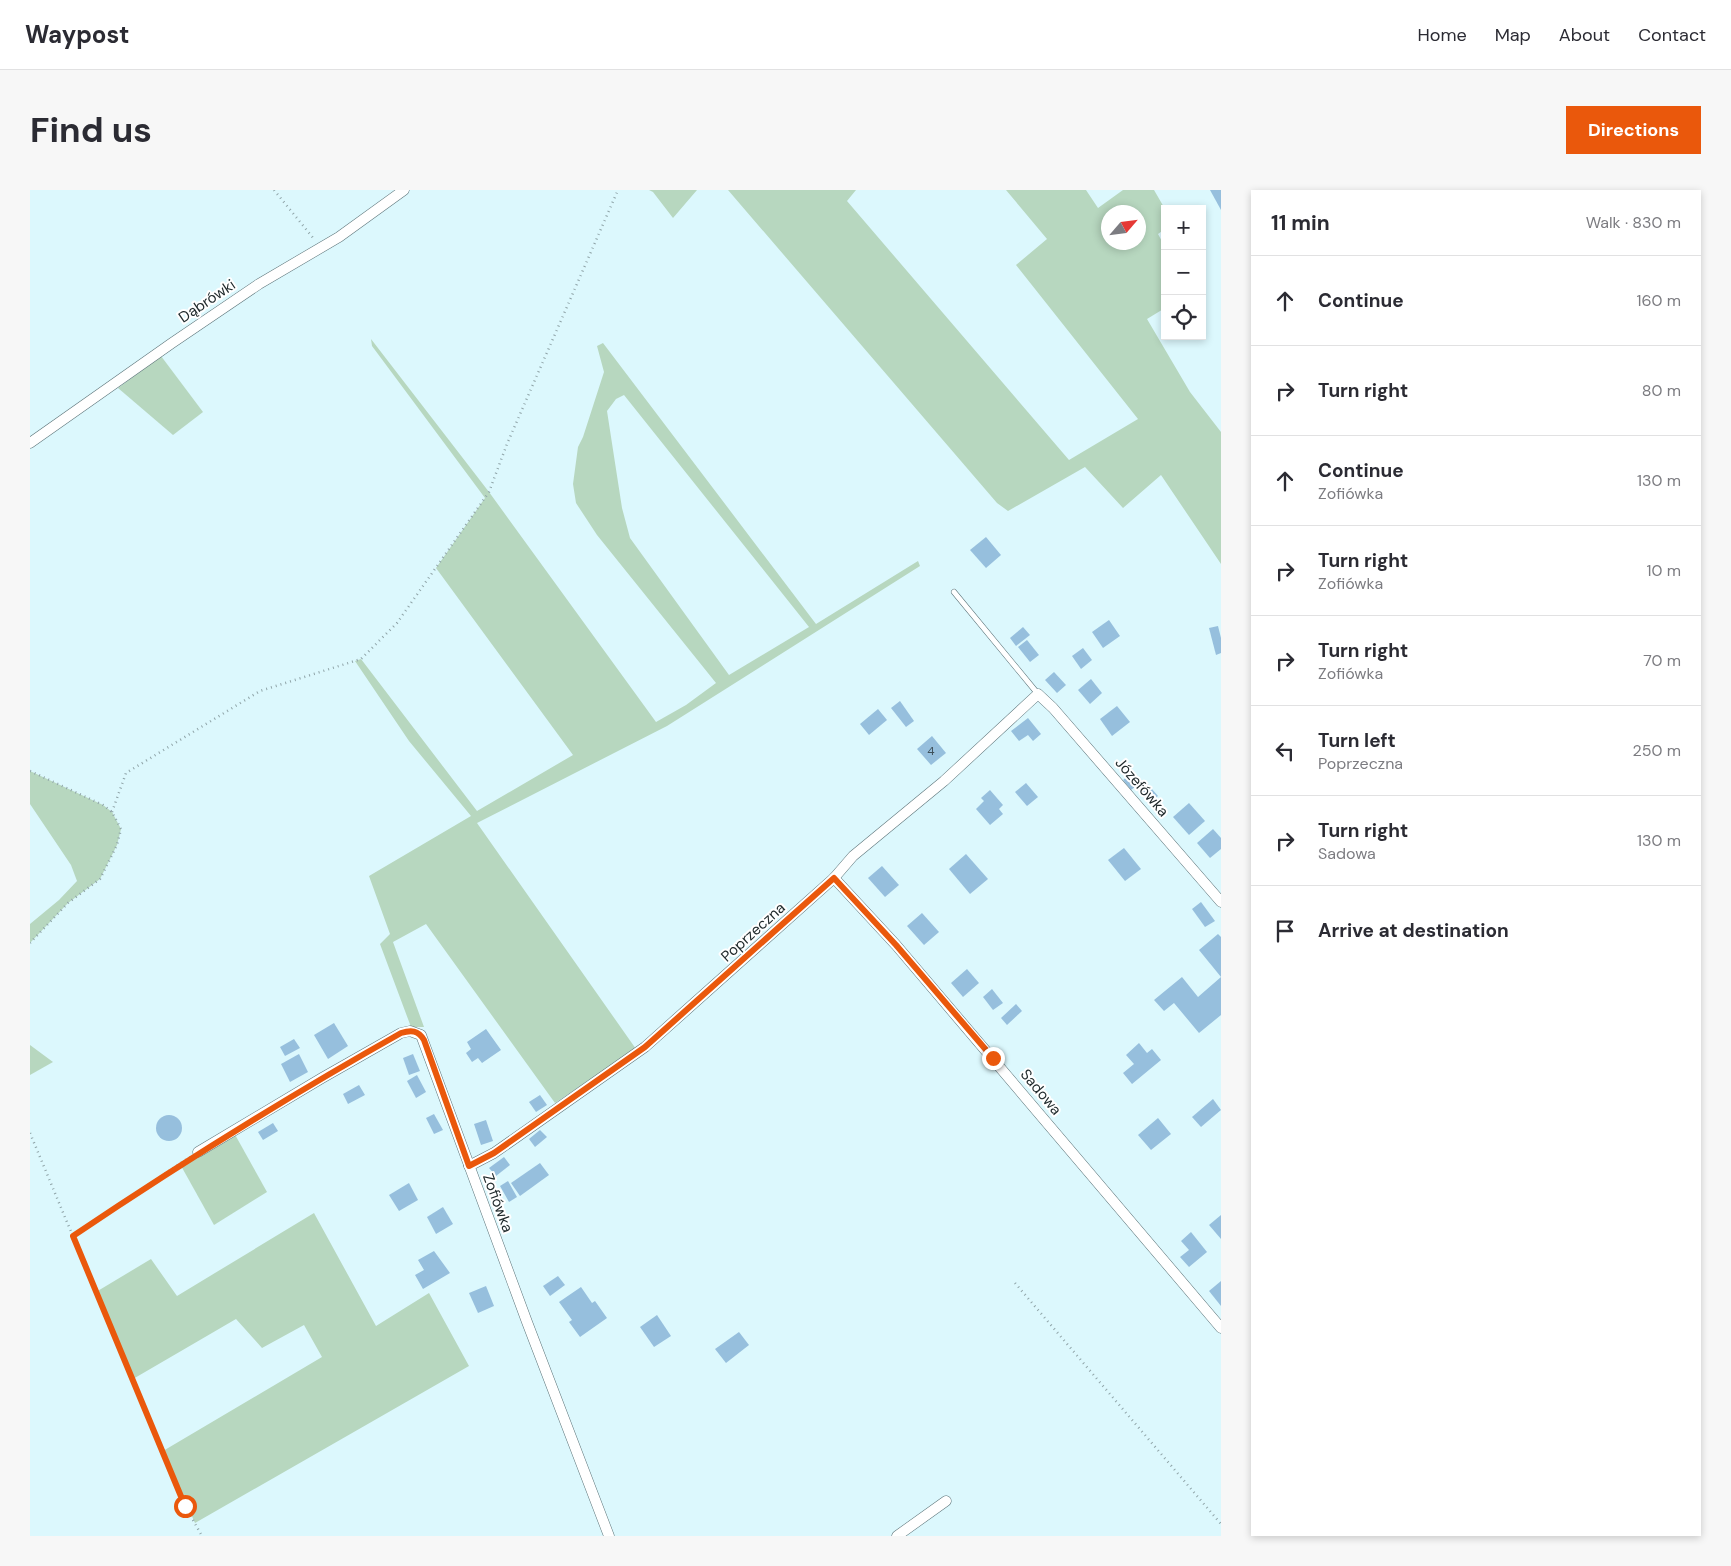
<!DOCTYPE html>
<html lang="en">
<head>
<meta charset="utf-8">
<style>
	body { margin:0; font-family:"DM Sans",sans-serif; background:#f7f7f7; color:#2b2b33 }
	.controls { position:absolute; right:15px; top:15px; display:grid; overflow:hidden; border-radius:0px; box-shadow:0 2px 8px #0003 }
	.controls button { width:45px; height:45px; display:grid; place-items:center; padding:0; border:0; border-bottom:1px solid #e1e1e2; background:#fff; color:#2b2b33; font:25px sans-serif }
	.compass { position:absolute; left:1071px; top:15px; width:45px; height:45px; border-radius:50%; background:#fff; box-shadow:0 2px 8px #0003; rotate:62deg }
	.stop { position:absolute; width:15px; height:15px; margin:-11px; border:4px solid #ea580c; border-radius:50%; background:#fff }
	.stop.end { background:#ea580c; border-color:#fff; box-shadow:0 1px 5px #0008 }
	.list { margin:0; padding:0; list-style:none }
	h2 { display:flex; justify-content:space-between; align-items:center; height:65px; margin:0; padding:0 20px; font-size:21px }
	h2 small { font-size:16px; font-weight:400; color:#7c7c81 }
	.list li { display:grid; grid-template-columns:32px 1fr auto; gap:15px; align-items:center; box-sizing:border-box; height:90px; padding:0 20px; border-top:1px solid #e1e1e2 }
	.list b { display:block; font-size:19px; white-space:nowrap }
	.list p { margin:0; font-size:16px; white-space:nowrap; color:#7c7c81 }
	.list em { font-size:16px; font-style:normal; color:#7c7c81 }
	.icon { flex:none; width:28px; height:28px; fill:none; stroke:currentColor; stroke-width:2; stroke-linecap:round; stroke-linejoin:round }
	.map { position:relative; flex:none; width:1191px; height:1346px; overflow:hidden; border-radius:0px }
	header { display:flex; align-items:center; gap:30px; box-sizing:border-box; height:70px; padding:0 25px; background:#fff; border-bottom:1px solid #e1e1e2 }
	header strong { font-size:24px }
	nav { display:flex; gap:28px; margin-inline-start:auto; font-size:18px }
	.intro { display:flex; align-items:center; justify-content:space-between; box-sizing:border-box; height:120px; padding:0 30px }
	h1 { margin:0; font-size:35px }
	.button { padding:12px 22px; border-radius:0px; background:#ea580c; color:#fff; font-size:18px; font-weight:700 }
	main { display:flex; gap:30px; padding:0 30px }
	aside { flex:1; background:#fff; border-radius:0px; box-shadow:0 2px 8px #0003 }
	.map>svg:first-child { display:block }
	.green { fill:#b7d7bf; fill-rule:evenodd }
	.building { fill:#96bfdd }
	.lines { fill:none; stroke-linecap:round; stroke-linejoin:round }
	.lane-casing { stroke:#5c7479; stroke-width:6 }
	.street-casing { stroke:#5c7479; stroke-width:11 }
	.path { stroke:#90a5a9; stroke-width:2.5; stroke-dasharray:1 4; stroke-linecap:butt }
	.lane { stroke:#fff; stroke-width:5 }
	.street { stroke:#fff; stroke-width:10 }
	.route { stroke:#ea580c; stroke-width:6 }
	.labels { text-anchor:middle; stroke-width:4; stroke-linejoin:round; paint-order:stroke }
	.number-label { font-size:12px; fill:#3e5059 }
	.street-label { font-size:15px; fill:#212b2d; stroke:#fff }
</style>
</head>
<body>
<header>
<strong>Waypost</strong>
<nav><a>Home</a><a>Map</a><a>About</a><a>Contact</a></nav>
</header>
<div class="intro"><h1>Find us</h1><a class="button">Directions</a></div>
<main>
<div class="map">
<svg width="1191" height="1346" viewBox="0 0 1191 1346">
	<rect width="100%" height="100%" fill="#dcf8fd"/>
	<g class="green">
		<path d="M619,0H667L643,28L623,2Z"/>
		<path d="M698,0H826L817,11L1039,270L1108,229L986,75L1017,49L976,0H1056L1068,18L1093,0H1124L1135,19V39L1128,44L1135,57V118L1117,129L1160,202L1191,242V374L1131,285L1093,318L1055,277L978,321L967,313ZM1108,22V52H1078V22Z"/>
		<path d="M341,149L459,302L626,532L656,515L686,493L567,345L546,313L543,294L548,257L553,247L574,182L567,156L573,153L786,434L888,371L890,376L637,536L447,633L606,859L525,913L396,734L363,752L394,837H381L350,754L360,744L339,686L441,626L379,551L325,471L331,469L447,621L543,565L406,378L455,308L342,156ZM594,205L779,437L699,485L600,348L592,318L577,221L586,209Z"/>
		<path d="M131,166L173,222L143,245L88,198Z"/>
		<path d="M0,581L73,615L82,622L91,639L87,655L70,689L38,713L0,753V734L29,710L47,691L41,675L0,614Z"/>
		<path d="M0,855L23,872L0,885Z"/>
		<path d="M203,941L237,1002L184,1035L150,974Z"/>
		<path d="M284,1023L346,1136L399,1103L439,1176L165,1333L133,1261L292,1167L274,1135L232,1158L206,1129L103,1189L66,1102L121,1069L147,1106Z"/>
	</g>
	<g class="building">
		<path d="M1180,0H1191V20Z"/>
		<path d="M956,347L971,365L956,378L940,360Z"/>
		<path d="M1079,430L1090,446L1073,458L1062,442Z"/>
		<path d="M1188,436L1191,448V463L1186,465L1179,438Z"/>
		<path d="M993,437L1000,445L986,456L980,448Z"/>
		<path d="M997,450L1009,465L1000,472L988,457Z"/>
		<path d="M1053,458L1062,470L1051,479L1042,466Z"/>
		<path d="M1024,482L1036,495L1027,503L1015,490Z"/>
		<path d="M1061,489L1072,503L1060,514L1048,500Z"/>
		<path d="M870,511L884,531L876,537L861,518Z"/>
		<path d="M1087,516L1100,532L1082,546L1070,529Z"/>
		<path d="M848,519L857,530L839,545L830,534Z"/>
		<path d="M998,528L1011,544L1003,551L998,545L989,551L981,541Z"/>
		<path d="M902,546L916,563L901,575L887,559Z"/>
		<path d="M1102,583L1110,593L1114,590L1128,606L1120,612L1106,596L1101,600L1093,590Z"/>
		<path d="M996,593L1008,607L997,616L985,602Z"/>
		<path d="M960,600L973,615L969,619L973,624L960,635L946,619L954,611L951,608Z"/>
		<path d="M1159,613L1175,631L1159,645L1143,627Z"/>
		<path d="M1183,639L1191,648V659L1180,668L1167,653Z"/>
		<path d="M1094,658L1111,679L1095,691L1078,670Z"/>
		<path d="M936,664L958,689L940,704L919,679Z"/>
		<path d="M852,676L869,695L855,707L838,688Z"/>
		<path d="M1171,712L1185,731L1175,737L1162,719Z"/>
		<path d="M892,723L909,742L894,755L877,736Z"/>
		<path d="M1188,744L1191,747V787L1169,760Z"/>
		<path d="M937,779L949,793L933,807L921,793Z"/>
		<path d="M1152,787L1168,807L1191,787V825L1169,843L1144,813L1134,821L1124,810Z"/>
		<path d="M962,799L973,813L963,820L953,807Z"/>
		<path d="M986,814L992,821L977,835L971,828Z"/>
		<path d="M304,833L318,856L298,869L284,845Z"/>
		<path d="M456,839L471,860L452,873L448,868L442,872L436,863L441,859L437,852Z"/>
		<path d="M264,849L270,858L255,866L250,857Z"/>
		<path d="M1109,853L1117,863L1122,859L1131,870L1102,894L1093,883L1104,874L1096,865Z"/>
		<path d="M269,864L278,882L260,892L251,874Z"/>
		<path d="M383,864L390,881L379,885L373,868Z"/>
		<path d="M387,885L396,902L386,908L377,891Z"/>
		<path d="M329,895L335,905L318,914L313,904Z"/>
		<path d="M510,905L517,915L506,922L499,912Z"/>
		<path d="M1183,909L1191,920L1171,937L1162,927Z"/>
		<path d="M404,924L413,940L404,944L396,928Z"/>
		<circle cx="139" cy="938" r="13"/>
		<path d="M1128,928L1141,944L1121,960L1108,945Z"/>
		<path d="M456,930L463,951L451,955L444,934Z"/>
		<path d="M243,933L248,941L233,950L228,942Z"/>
		<path d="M510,940L517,947L505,957L499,949Z"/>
		<path d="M474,967L480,975L466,986L459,978Z"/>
		<path d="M510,973L519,985L490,1006L481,993Z"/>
		<path d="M478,991L487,1007L479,1012L470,996Z"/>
		<path d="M379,993L388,1010L369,1021L359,1005Z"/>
		<path d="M413,1017L423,1034L406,1044L397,1027Z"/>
		<path d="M1191,1025V1049L1179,1035Z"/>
		<path d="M1161,1042L1177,1062L1159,1077L1150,1067L1159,1060L1151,1051Z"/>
		<path d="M404,1061L420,1083L393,1099L385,1085L394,1080L388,1070Z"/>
		<path d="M528,1086L535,1095L520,1106L513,1096Z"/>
		<path d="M1191,1091V1116L1179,1101Z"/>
		<path d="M456,1096L464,1116L448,1123L439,1103Z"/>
		<path d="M551,1097L562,1113L565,1111L577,1128L550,1147L539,1132L542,1130L529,1112Z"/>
		<path d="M627,1125L641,1146L624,1157L610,1137Z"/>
		<path d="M709,1142L719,1155L696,1173L685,1159Z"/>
	</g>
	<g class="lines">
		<defs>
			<path id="lane" d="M924,402L1008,504"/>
			<g id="street">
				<path d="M0,253L142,153L229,94L309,47L374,0"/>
				<path d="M804,688L866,755L1191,1138"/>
				<path d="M168,962L292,888L371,843L380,841L391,845L497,1132L579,1346"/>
				<path d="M439,976L464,963L615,857L804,688L823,666L914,591L1008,504L1023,518L1191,712"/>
				<path d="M867,1346L916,1311"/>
			</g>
		</defs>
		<use href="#lane" class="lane-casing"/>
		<use href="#street" class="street-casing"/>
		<g class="path">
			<path d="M244,0L284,49"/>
			<path d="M0,581L73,615L82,622L91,639L87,655L70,689L38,713L0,753"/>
			<path d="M82,622L96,583L230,501L331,469L367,433L459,302L477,254L588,0"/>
			<path d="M0,943L155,1316L172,1346"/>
			<path d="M43,1045L160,967"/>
			<path d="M985,1093L1191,1334"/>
		</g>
		<use href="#lane" class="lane"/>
		<use href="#street" class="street"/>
	</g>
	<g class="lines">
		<path class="route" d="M155,1316L43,1046C150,974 259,906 371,843C381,840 388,840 394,850L439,976L464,963L615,857L804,688L866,755L963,868"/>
	</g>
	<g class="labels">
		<g class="number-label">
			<text x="901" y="565">4</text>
		</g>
		<g class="street-label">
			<text transform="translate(177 111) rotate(-34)" y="5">Dąbrówki</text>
			<text transform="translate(1112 597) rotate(49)" y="5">Józefówka</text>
			<text transform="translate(723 742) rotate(-42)" y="5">Poprzeczna</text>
			<text transform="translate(1011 902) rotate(50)" y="5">Sadowa</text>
			<text transform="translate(468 1013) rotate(70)" y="5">Zofiówka</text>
		</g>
	</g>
</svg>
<div class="controls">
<button>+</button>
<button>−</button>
<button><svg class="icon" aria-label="locate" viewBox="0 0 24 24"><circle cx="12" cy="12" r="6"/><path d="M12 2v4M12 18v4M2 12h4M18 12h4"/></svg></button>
</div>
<svg class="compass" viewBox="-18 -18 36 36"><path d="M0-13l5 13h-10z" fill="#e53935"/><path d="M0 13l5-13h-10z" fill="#7c7c81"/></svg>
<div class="stop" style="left:155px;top:1316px"></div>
<div class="stop end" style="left:963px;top:868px"></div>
</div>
<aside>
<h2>11 min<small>Walk · 830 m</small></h2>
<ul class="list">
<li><svg class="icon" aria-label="ahead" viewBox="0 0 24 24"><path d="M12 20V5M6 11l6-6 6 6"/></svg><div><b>Continue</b></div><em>160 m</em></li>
<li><svg class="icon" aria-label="right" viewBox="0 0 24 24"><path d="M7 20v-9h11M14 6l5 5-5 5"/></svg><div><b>Turn right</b></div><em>80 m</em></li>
<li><svg class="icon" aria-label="ahead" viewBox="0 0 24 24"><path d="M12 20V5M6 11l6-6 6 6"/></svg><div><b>Continue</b><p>Zofiówka</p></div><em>130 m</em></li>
<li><svg class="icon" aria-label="right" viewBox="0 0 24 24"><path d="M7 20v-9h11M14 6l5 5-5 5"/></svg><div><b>Turn right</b><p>Zofiówka</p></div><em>10 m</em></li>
<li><svg class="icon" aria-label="right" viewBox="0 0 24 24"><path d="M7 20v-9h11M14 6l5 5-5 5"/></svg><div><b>Turn right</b><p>Zofiówka</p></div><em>70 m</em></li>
<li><svg class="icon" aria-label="left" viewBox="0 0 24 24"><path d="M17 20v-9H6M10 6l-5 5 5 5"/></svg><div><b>Turn left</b><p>Poprzeczna</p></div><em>250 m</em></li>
<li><svg class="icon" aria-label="right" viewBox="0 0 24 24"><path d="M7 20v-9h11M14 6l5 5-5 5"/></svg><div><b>Turn right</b><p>Sadowa</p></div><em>130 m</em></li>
<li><svg class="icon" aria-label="arrive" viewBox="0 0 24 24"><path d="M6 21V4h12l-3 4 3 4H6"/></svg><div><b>Arrive at destination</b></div></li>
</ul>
</aside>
</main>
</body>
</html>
